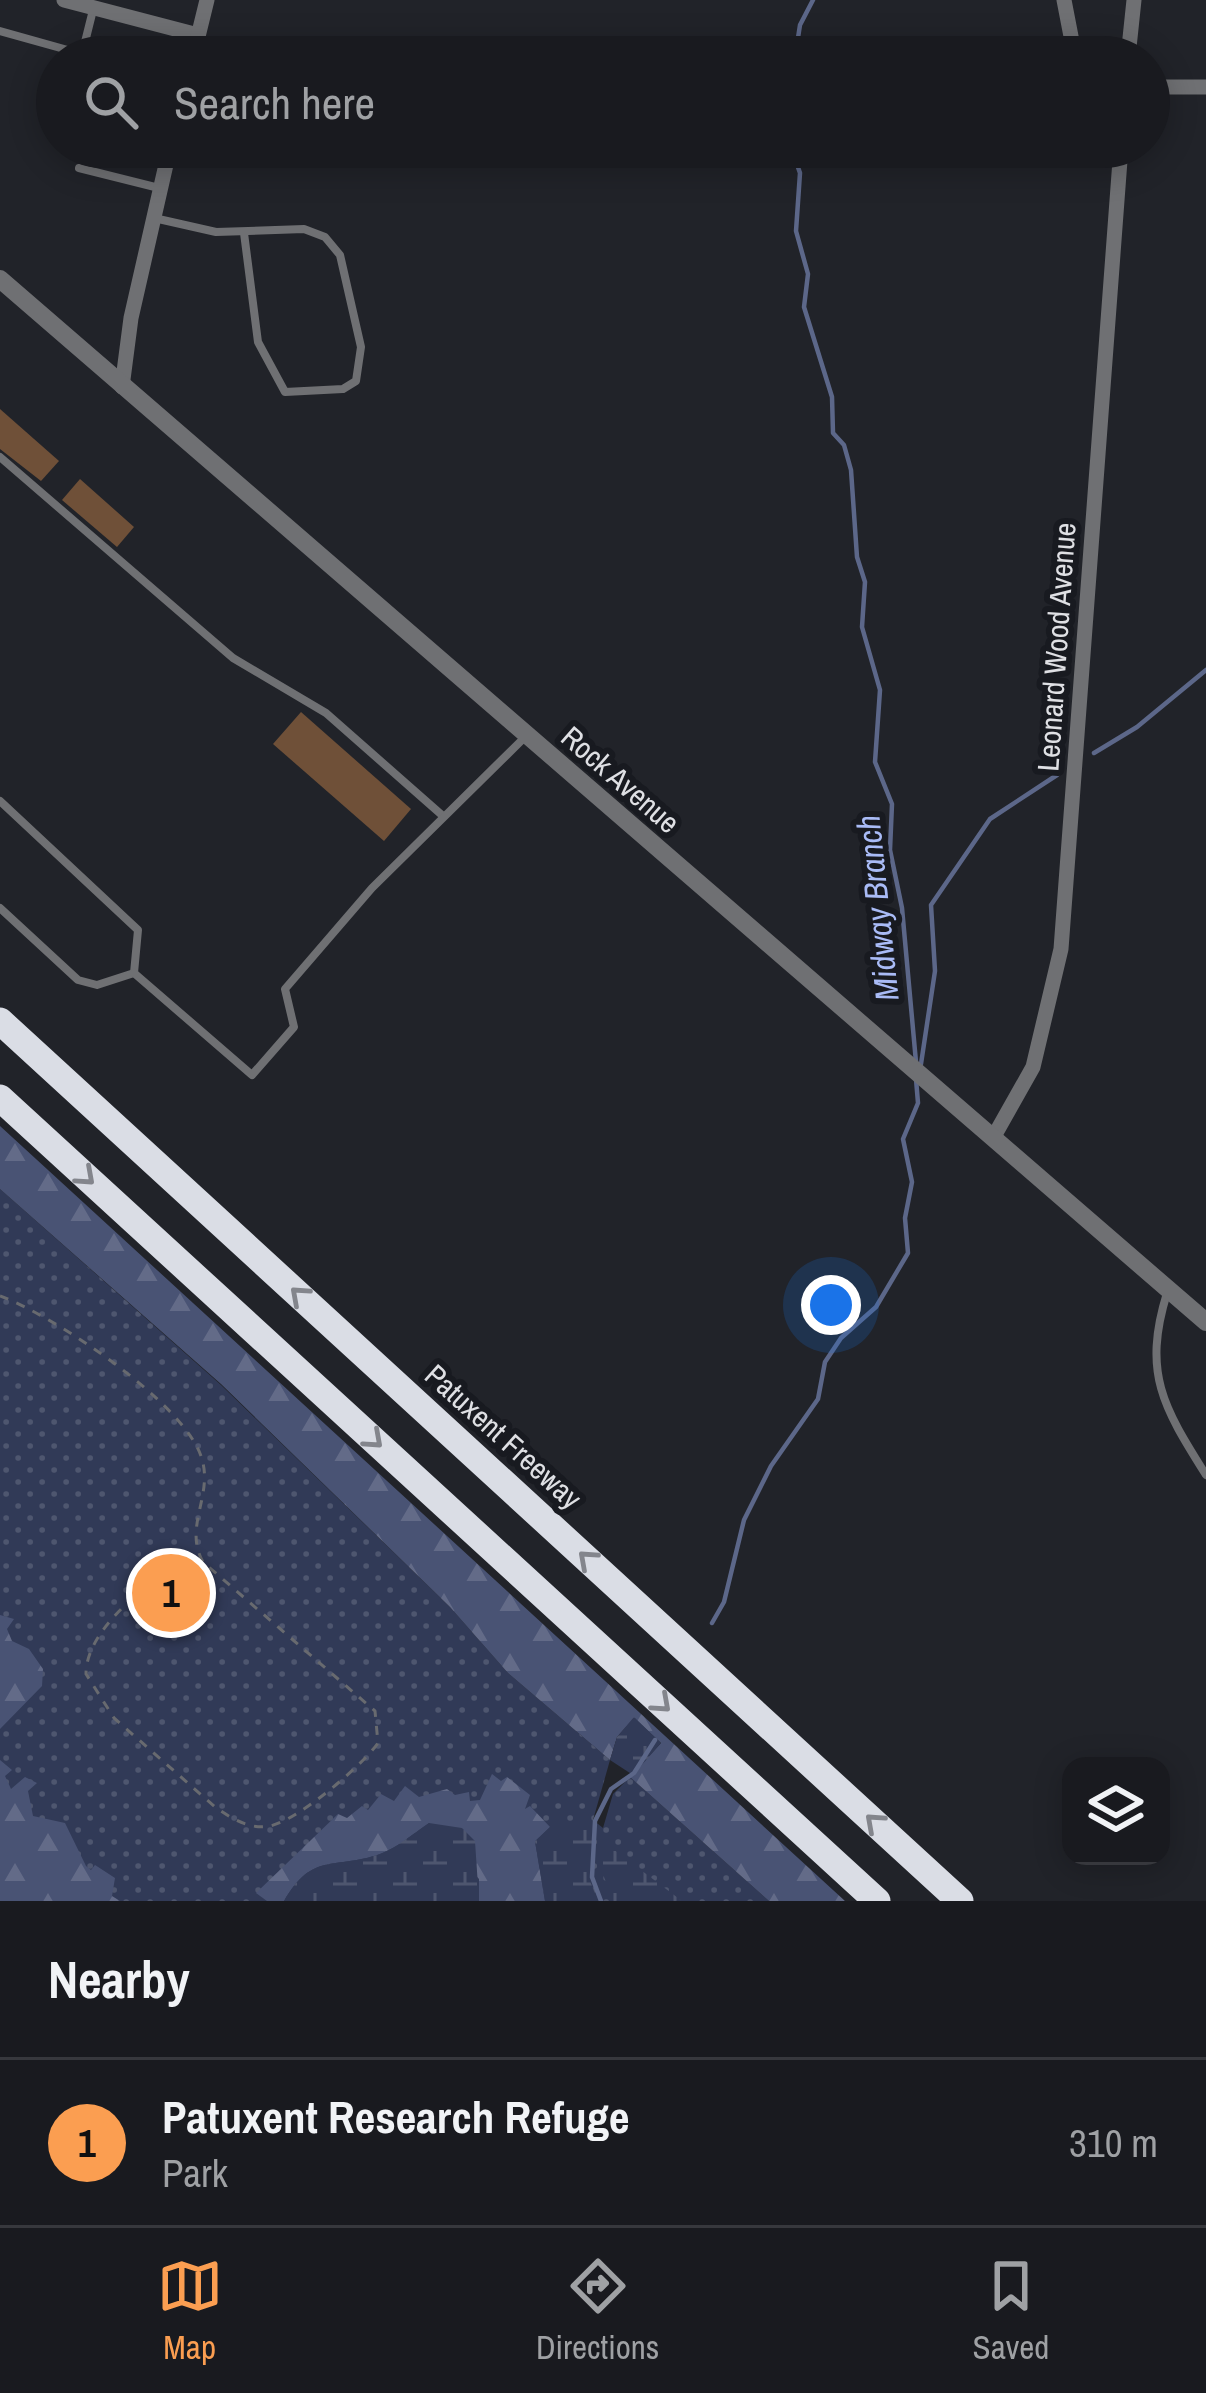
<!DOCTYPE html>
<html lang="en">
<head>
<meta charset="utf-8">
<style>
	body { margin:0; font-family:"Archivo Narrow",sans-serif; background:#26272c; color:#f1f3f6 }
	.controls { position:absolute; right:36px; bottom:36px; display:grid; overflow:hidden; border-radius:24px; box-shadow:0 6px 30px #0003 }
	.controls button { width:108px; height:108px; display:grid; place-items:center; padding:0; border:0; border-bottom:3px solid #37383d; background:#191a1f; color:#f1f3f6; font:60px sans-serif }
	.you { position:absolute; left:831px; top:1305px; width:42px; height:42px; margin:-30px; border:9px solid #fff; border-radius:50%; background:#1a73e8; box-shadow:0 0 0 18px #1a73e833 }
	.badge { display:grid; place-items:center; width:78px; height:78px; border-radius:50%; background:#fb9e51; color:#111; font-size:39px; font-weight:700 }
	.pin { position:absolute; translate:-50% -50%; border:6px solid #fff; box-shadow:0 3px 12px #0006 }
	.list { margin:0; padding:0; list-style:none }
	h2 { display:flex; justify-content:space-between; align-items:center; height:156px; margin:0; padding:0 48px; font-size:51px }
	h2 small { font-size:39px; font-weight:400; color:#9fa1a4 }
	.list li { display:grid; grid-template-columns:78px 1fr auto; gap:36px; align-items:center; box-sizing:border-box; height:168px; padding:0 48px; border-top:3px solid #37383d }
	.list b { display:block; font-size:45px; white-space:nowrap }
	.list p { margin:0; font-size:39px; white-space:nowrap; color:#9fa1a4 }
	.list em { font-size:39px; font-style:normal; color:#9fa1a4 }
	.icon { flex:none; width:66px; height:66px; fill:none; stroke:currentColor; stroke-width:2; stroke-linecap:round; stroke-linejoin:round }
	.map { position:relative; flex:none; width:1206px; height:1901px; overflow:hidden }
	.search { position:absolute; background:#191a1f; box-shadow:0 6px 30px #0003; left:36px; right:36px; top:36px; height:132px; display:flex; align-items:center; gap:30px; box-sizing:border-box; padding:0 42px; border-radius:66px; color:#9fa1a4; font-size:45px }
	.sheet { height:324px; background:#191a1f }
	nav { display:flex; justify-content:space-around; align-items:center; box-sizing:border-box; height:168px; border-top:3px solid #37383d; background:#191a1f; font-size:33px; color:#9fa1a4 }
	nav a { display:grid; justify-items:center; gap:6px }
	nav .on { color:#fb9e51 }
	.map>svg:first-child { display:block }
	.grass { fill:url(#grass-dots) }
	.forest { fill:url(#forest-firs) }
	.wetland { fill:url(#wetland-marsh) }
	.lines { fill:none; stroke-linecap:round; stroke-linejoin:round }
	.stream { stroke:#5c6789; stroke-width:4.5 }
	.building { fill:#6f5038 }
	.path { stroke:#686a6f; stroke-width:3; stroke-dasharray:9 9; stroke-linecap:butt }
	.service { stroke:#6f7073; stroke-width:8 }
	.minor { stroke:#6f7073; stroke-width:15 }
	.tertiary { stroke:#6f7073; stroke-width:18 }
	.motorway { stroke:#dadde5; stroke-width:27 }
	.oneway { stroke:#83858c }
	.labels { text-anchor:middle; stroke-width:12; stroke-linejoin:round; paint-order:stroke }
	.street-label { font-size:30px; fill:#dfe0e4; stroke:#181a20 }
	.water-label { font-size:33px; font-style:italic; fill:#a9bbf6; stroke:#181a20 }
</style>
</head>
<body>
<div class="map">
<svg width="1206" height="1901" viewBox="0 0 1206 1901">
	<defs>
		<pattern id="grass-dots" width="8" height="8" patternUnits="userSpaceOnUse" patternTransform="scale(3)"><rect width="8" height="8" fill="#313a57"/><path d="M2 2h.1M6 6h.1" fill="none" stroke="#4e566f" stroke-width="1.8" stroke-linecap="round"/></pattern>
		<pattern id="forest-firs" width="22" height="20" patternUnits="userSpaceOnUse" patternTransform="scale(3)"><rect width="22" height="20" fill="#495374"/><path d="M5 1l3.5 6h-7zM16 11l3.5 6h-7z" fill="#636b88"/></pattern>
		<pattern id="wetland-marsh" width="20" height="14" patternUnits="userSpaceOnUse" patternTransform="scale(3)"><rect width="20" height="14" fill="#313a57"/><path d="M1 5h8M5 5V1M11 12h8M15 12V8" fill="none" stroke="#4e566f"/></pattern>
	</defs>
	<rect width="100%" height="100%" fill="#212329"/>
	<path class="grass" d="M0,1189L221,1385L450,1607L508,1673L610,1760L593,1820L603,1828L613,1794L630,1777L769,1901H0Z"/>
	<g class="forest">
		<path d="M0,1126L845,1901H769L630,1777L661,1743L634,1718L617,1737L610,1760L508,1673L450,1607L221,1384L0,1189Z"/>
		<path d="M0,1615L14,1619L7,1629L12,1641L29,1649L43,1669L42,1686L0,1729Z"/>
		<path d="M0,1760L12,1770L5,1776L11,1789L25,1777L37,1783L28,1791L33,1816L65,1823L86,1866L91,1870L95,1865L115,1878L112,1896L120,1901H0Z"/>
		<path d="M492,1774L501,1781L507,1777L530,1795L525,1809L530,1806L550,1827L535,1842L545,1901H479V1879L429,1823C414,1833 397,1848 380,1854C334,1870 313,1851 284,1901H267L256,1893L338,1814L347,1818L362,1806L368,1810L381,1794L394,1801L405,1786L419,1797L447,1789L455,1795L469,1792L470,1801L480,1800Z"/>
	</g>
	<g class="wetland">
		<path d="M634,1717L661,1743L633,1775L610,1760L617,1737Z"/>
		<path d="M577,1822L595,1835L588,1876L598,1901H545L535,1841L550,1827Z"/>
		<path d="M429,1823L462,1828L475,1841L479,1901H284C313,1851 334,1870 380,1854C397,1848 414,1833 429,1823Z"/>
		<path d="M601,1840L682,1901H613L601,1869Z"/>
	</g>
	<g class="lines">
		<g class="stream">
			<path d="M795,57L800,25L813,0"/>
			<path d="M791,147L800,173L796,231L808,274L804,307L832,397L833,433L844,445L851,470L857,557L865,582L862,627L880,690L875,762L892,804L890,850L902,908L916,1062"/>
			<path d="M1094,753L1137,727L1206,670"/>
			<path d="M921,1064L935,971L931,905L990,819L1057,775"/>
			<path d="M712,1623L724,1602L744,1520L771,1466L818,1399L825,1362L841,1338L876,1307L908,1253L905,1218L912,1182L903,1139L918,1103L916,1079"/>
			<path d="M601,1901L592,1877L595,1821L611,1789L634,1773L655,1740"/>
		</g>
	</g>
	<g class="building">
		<path d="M0,409L59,461L41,481L0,449Z"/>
		<path d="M80,479L134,527L117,547L62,500Z"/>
		<path d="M301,712L411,809L384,841L273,744Z"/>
	</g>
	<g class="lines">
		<path class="path" d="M0,1296C53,1315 192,1407 203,1463C211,1498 184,1529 203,1562L375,1711L378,1743C362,1766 298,1820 270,1826C249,1830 231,1818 215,1807L114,1718L86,1674C86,1625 159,1575 197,1552"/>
		<g class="service">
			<path d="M0,31L82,54L93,10"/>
			<path d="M79,168L159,188"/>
			<path d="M154,218L216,232L304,229L325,237L340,255L361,347L356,381L343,389L285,392L258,342L244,233"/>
			<path d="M0,457L233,658L326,713L443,816"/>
			<path d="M0,801L138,930L134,973"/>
			<path d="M0,908L78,980L97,985L134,973"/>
			<path d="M134,973L252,1075L294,1027L285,989L372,888L524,738"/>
			<path d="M1167,1293C1142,1374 1164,1408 1206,1475"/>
		</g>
		<g class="minor">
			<path d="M64,0L198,35"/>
			<path d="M1064,0L1075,57"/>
			<path d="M193,57L207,0"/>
			<path d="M1128,57L1134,0"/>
			<path d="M1149,87H1206"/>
			<path d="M122,387L131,318L170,147"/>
			<path d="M993,1138L1033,1067L1061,949L1121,147"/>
		</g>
		<path class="tertiary" d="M0,279L1206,1322"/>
		<g class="motorway">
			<path d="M0,1021L960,1901"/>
			<path d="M0,1098L877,1901"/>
		</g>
	</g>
	<defs><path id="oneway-chevron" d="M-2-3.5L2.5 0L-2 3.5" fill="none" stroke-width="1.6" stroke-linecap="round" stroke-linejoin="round" transform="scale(3)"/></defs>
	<g class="oneway">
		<use href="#oneway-chevron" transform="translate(86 1177) rotate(42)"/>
		<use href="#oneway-chevron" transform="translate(299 1295) rotate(-138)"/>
		<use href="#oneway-chevron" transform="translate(374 1440) rotate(42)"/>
		<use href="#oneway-chevron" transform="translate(587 1559) rotate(-138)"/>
		<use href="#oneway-chevron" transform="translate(662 1704) rotate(42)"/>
		<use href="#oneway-chevron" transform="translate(874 1822) rotate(-138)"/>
	</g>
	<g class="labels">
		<g class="street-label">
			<text transform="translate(1057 647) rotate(-86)" y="10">Leonard Wood Avenue</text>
			<text transform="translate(620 780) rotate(41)" y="10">Rock Avenue</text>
			<text transform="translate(503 1437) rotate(42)" y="10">Patuxent Freeway</text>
		</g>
		<g class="water-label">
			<text transform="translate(877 908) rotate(-96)" y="12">Midway Branch</text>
		</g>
	</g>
</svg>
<div class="controls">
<button><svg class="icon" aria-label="layers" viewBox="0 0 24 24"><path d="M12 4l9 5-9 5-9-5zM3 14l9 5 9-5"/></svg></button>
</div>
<div class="you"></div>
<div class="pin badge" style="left:171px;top:1593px">1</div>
<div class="search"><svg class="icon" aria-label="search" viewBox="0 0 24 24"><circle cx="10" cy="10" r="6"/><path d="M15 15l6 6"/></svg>Search here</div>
</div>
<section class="sheet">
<h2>Nearby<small></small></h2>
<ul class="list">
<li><span class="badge">1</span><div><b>Patuxent Research Refuge</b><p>Park</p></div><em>310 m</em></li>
</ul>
</section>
<nav>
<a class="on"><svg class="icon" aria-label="map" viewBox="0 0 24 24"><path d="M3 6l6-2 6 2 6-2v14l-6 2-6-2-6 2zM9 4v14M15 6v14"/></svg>Map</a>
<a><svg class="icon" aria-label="directions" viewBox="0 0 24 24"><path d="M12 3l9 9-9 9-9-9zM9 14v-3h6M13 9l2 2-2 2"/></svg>Directions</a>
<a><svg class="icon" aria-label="saved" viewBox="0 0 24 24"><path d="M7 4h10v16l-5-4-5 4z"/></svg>Saved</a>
</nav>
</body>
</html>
